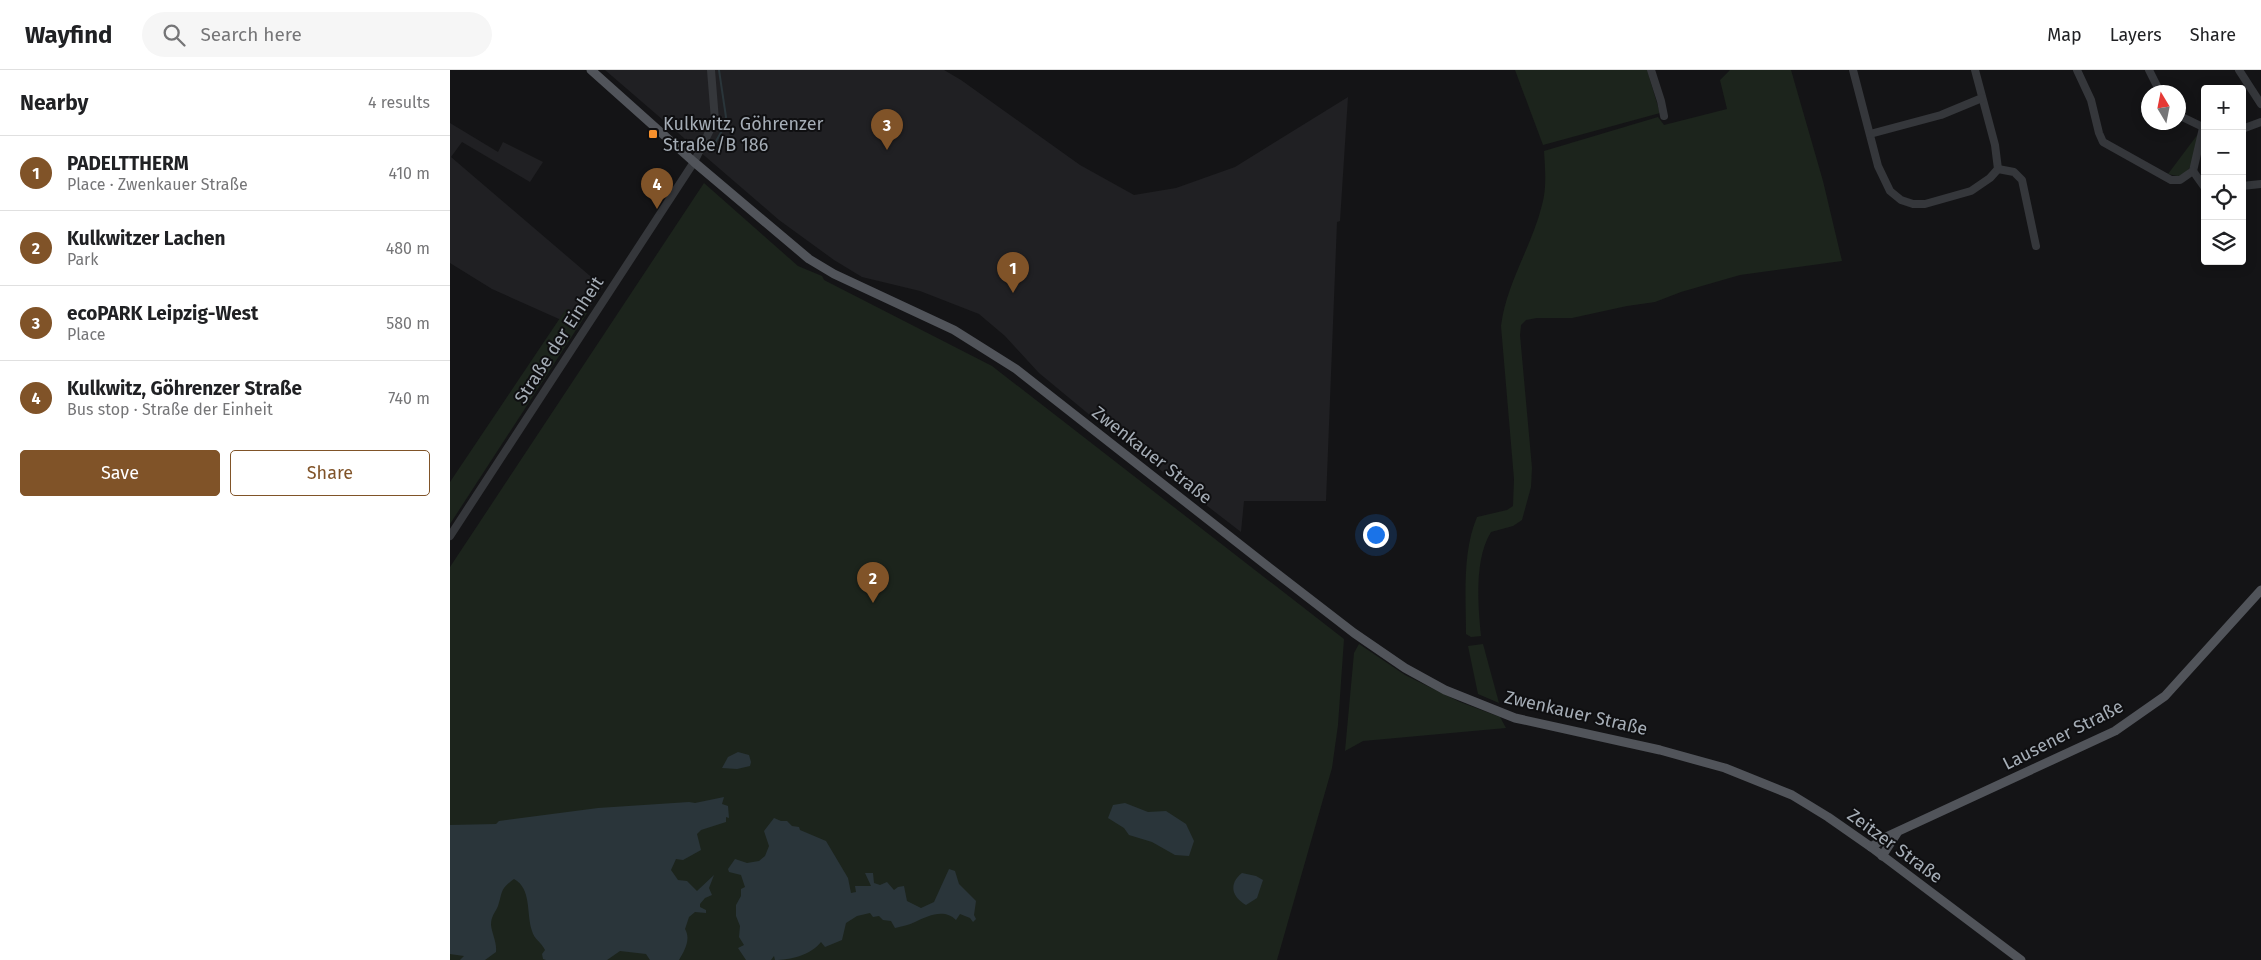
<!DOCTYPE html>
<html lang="en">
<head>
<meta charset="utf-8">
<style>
	body { margin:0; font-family:"Fira Sans",sans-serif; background:#f6f6f6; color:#202124 }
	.controls { position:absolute; right:15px; top:15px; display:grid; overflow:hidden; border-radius:5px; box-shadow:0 2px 12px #0003 }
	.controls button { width:45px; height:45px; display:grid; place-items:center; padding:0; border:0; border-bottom:1px solid #e0e0e0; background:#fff; color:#202124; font:25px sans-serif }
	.compass { position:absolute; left:1691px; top:15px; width:45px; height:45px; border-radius:50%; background:#fff; box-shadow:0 2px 12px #0003; rotate:350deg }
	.you { position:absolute; left:925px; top:464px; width:18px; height:18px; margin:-12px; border:4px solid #fff; border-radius:50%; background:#1a73e8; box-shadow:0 0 0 8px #1a73e833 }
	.badge { display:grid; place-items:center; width:32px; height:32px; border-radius:50%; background:#805328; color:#fff; font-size:16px; font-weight:700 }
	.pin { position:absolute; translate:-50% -41px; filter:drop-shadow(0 1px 2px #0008) }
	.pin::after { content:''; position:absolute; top:26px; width:18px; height:15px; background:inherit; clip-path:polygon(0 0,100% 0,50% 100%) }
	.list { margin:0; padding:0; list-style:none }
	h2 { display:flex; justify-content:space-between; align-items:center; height:65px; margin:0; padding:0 20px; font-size:21px }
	h2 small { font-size:16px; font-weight:400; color:#757577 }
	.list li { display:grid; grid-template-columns:32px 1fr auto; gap:15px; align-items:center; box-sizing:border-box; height:75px; padding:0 20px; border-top:1px solid #e0e0e0 }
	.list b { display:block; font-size:19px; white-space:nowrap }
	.list p { margin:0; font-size:16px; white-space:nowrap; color:#757577 }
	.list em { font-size:16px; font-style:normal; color:#757577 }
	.actions { display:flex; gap:10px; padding:15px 20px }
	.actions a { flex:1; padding:11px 0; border:1px solid #805328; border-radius:5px; text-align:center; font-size:18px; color:#805328 }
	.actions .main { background:#805328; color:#fff }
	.icon { flex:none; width:28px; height:28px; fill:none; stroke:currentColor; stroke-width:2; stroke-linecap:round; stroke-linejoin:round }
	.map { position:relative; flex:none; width:1811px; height:890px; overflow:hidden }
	header { display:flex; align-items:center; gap:30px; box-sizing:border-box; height:70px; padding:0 25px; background:#fff; border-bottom:1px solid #e0e0e0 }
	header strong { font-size:24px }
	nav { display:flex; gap:28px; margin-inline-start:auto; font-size:18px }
	.search { width:350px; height:45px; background:#f6f6f6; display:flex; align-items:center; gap:12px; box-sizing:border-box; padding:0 18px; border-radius:28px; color:#757577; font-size:19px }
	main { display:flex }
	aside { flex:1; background:#fff }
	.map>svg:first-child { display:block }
	.built { fill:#202023 }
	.green { fill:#1c241c }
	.water { fill:#2a353a }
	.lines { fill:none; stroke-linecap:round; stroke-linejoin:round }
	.stream { stroke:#2a353a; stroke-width:2 }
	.minor { stroke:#35373b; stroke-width:8 }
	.major { stroke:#51545a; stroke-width:9 }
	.poi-dot { fill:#f6902c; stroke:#0f0f11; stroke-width:2 }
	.labels { text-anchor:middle; stroke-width:4; stroke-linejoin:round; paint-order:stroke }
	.poi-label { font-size:18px; fill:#a5adb6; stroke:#0f0f11; text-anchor:start }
	.street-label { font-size:18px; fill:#a5adb6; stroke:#0f0f11 }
</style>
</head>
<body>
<header>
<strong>Wayfind</strong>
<div class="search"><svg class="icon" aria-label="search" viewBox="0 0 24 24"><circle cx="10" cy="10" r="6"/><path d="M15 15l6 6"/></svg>Search here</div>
<nav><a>Map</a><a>Layers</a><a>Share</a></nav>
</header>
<main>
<aside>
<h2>Nearby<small>4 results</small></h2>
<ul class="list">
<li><span class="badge">1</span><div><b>PADELTTHERM</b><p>Place · Zwenkauer Straße</p></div><em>410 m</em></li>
<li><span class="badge">2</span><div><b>Kulkwitzer Lachen</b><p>Park</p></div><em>480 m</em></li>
<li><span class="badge">3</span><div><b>ecoPARK Leipzig-West</b><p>Place</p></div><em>580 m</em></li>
<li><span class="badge">4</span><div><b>Kulkwitz, Göhrenzer Straße</b><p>Bus stop · Straße der Einheit</p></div><em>740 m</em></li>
</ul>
<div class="actions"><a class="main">Save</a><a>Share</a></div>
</aside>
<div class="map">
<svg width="1811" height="890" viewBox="0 0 1811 890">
	<rect width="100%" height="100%" fill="#141416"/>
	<g class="built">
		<path d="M155,0H494L511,10L630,95L684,125L726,118L785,97L898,27L890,151L887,152L876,431H794L791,462L647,351L589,303L555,266L529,244L470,221L412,207L384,190L329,150Z"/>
		<path d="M0,53L48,82L53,72L93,92L80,112L12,72L1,87L153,217L127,257L42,219L0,193Z"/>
	</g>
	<g class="green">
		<path d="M1065,0H1197L1210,43L1093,75Z"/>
		<path d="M1280,0H1341L1373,111L1392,191L1290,205L1231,222L1205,232L1177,236L1122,248H1087L1076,250L1071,255L1070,265L1082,398L1081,417L1072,450L1063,456L1041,462C1024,489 1028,536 1031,566L1021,567L1016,564C1016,526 1012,483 1027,447L1057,440L1063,436L1064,409L1051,256C1056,214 1082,176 1092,135C1097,118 1095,98 1094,81L1208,47L1214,55L1277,39L1270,10Z"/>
		<path d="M1748,64C1745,78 1744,98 1732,107L1718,104Z"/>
		<path d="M254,113L348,196L372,206L374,210L542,296L894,569L888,655L882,698L827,890H0V497Z"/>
		<path d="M116,239L137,243L0,454V412Z"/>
		<path d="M909,574L955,605L1010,632L1050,647L1056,658L913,671L895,681L904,583Z"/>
		<path d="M1033,574L1049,633L1028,624L1018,576Z"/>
	</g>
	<g class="water">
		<path d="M288,682L299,685L301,692L300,696L287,699L272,698L278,687Z"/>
		<path d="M274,727L272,734L278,736L279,748L276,747V752L251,760L247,764L251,780L233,790L226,789L221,800L228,810L237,811L247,821L264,805L259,818L262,825L255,828L250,834V837L256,840V843L245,842L239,847L235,859C241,869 235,880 229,890H200L196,884L170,881L157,890H96L93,889L92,884L95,880C91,872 84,869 82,861C76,843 82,819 64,809C49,820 53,822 48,836C45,843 41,846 41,855C42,864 47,872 46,882L35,890H10L14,886L0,884V755L46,754L49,751L148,738L239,732L245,733Z"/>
		<path d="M675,733L698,742L716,741L736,754L744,771L739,786L725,785L702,772L679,765L674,758L658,748L663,735Z"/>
		<path d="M324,748L331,751H337L342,756L349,757L350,760L376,771L398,808L401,823L406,822L405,816H421L415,803H423L424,813L430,815L437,812L444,820L448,817L454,816L457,831L471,838L484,832L499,799L505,801L509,814L526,831L524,845L526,849L523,852L520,848L510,844L506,850C494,838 478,846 465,852C459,855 452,856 445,858L441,851L433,850L429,846L423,847L420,843L407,846L396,853L392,870L375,877L371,872C361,885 340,890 325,890L324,886L321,890H296L288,878L294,875L289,867L290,856L286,846V835L291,826V819L295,817L291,805L279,802L278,799L285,789L297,793L309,791L315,786L319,776L314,761Z"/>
		<path d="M792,803L806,806L813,810L807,828L796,835C782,827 778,814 792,803Z"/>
	</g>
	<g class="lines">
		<path class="stream" d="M261,80L273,59L276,47L269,0"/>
		<g class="minor">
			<path d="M1201,0L1211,31L1214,46"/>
			<path d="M1403,0L1428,96L1440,121L1451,130L1463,134H1475L1521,121L1540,108L1548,99"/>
			<path d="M1525,0L1545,75L1548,99"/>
			<path d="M1627,0L1641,30L1649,63L1653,72L1721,110H1730L1743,101L1753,58"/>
			<path d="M1699,0L1710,22"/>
			<path d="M1789,0L1811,34"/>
			<path d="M1728,45L1755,58"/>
			<path d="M1792,59L1811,52"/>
			<path d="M1420,64L1491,45L1532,28"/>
			<path d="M1548,99L1564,102L1572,110L1586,176"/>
			<path d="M1743,101L1755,118"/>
			<path d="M1792,116L1811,114"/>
			<path d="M0,466L244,92L265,50L261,0"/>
		</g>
		<g class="major">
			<path d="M141,0L244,92L359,189L384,204L504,260L566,299L816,495L904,563L955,598L995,620L1065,648L1210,680L1275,698L1342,725L1378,747L1421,777L1571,890"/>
			<path d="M1421,777L1438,766L1665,661L1715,626L1811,520"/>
			<path d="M1432,786L1447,763"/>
		</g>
	</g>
	<rect class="poi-dot" x="198" y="59" width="10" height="10" rx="2.5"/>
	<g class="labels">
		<g class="poi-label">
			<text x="213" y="60">Kulkwitz, Göhrenzer<tspan x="213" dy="21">Straße/B 186</tspan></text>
		</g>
		<g class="street-label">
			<text transform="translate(109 270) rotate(-57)" y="6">Straße der Einheit</text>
			<text transform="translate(702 385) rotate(38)" y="6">Zwenkauer Straße</text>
			<text transform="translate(1126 643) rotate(13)" y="6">Zwenkauer Straße</text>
			<text transform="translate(1613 665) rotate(-27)" y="6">Lausener Straße</text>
			<text transform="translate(1445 776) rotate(36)" y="6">Zeitzer Straße</text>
		</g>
	</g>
</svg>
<div class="controls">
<button>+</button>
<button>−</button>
<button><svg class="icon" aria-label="locate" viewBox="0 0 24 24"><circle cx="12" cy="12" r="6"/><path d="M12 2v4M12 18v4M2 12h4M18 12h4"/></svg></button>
<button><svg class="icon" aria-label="layers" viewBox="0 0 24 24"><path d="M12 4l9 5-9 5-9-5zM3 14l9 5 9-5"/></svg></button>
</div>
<svg class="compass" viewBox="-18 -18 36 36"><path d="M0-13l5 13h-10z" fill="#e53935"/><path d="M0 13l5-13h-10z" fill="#757577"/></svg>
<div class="you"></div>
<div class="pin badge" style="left:563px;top:223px">1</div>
<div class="pin badge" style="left:423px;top:533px">2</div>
<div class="pin badge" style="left:437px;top:80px">3</div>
<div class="pin badge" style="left:207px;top:139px">4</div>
</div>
</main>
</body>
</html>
